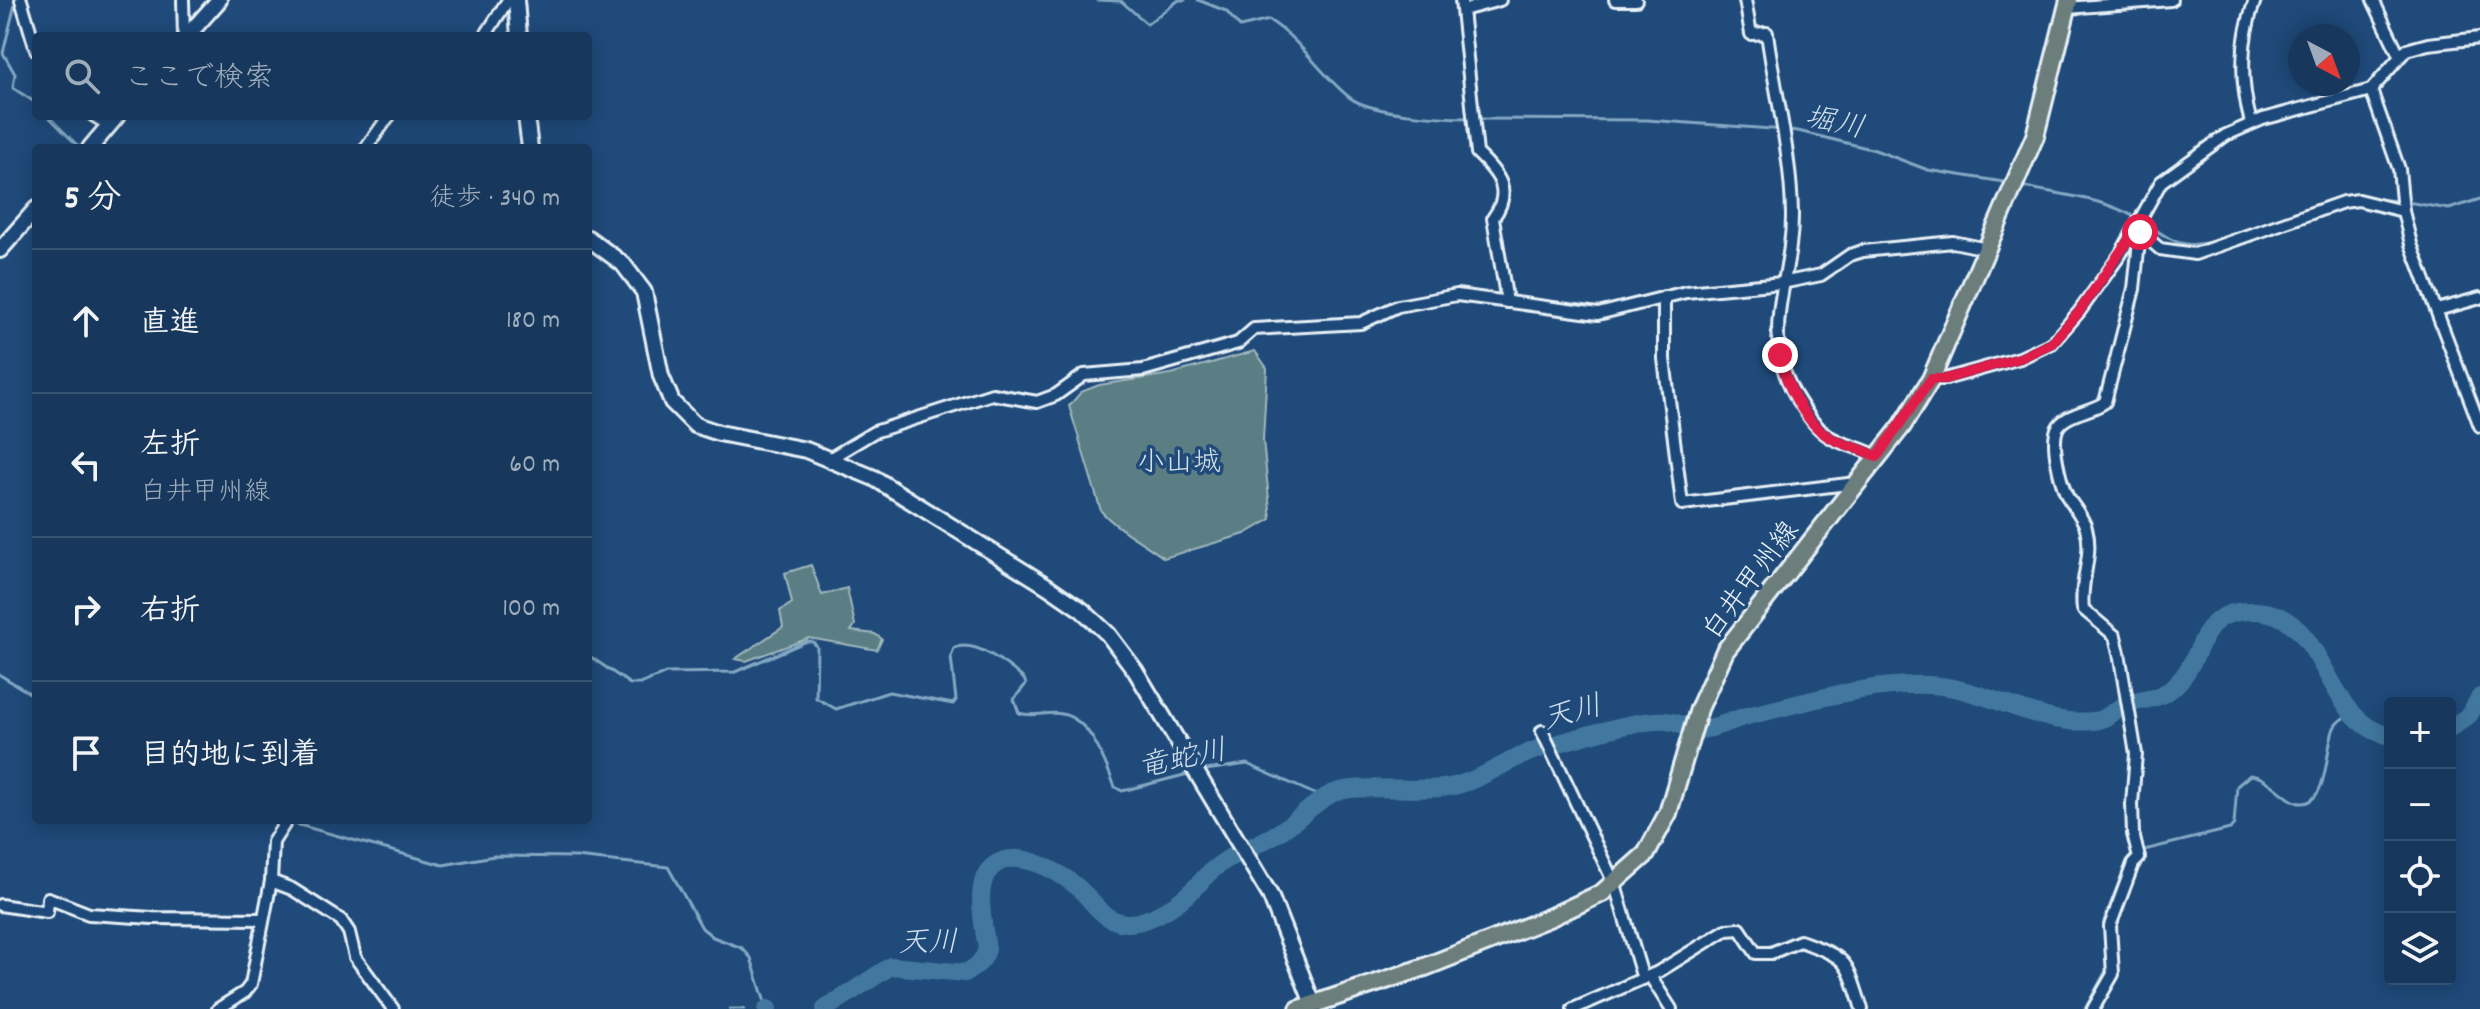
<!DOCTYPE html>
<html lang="ja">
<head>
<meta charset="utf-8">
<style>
	body { margin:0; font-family:Dekko,"Klee One",sans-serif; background:#203f62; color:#f1f3f6 }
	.controls { position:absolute; right:24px; bottom:24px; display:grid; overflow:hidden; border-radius:8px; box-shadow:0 4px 20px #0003 }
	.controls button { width:72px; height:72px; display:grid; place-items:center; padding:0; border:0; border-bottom:2px solid #365272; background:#17385c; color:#f1f3f6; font:40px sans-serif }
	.compass { position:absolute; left:2288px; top:24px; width:72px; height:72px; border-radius:50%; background:#17385c; box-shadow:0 4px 20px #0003; rotate:139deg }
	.stop { position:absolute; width:24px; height:24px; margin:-18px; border:6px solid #e11d48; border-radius:50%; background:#fff }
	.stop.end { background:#e11d48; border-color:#fff; box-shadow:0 2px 8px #0008 }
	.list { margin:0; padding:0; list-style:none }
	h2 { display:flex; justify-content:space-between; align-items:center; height:104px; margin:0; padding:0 32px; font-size:34px }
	h2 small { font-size:26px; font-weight:400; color:#9eacbb }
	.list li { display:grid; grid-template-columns:52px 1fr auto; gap:24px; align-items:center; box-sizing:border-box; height:144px; padding:0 32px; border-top:2px solid #365272 }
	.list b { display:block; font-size:30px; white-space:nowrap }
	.list p { margin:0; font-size:26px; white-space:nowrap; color:#9eacbb }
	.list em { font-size:26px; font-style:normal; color:#9eacbb }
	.icon { flex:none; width:44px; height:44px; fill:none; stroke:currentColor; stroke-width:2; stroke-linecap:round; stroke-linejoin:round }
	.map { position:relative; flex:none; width:2480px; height:1009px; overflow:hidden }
	.search { position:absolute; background:#17385c; box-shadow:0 4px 20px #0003; left:32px; top:32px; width:560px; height:88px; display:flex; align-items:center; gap:20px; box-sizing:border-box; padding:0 28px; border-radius:8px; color:#9eacbb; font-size:30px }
	.panel { position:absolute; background:#17385c; box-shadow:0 4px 20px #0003; left:32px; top:144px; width:560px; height:680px; border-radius:8px }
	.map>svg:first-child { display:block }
	.green { fill:#5a7e84; stroke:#a1b8be; stroke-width:2 }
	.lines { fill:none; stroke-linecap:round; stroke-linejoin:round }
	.stream { stroke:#84a8c3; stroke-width:3 }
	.river { stroke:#42789f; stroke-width:18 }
	.street-casing { stroke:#e8f1f8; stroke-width:16 }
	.secondary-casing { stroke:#e8f1f8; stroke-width:20 }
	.primary-casing { stroke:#e8f1f8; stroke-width:22 }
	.street { stroke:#1f4a7a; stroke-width:10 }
	.secondary { stroke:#1f4a7a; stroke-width:14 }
	.primary { stroke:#6c7e7c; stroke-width:16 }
	.route { stroke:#e11d48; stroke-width:10 }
	.labels { text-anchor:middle; stroke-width:7; stroke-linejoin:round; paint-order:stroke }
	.park-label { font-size:28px; fill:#d3e0e7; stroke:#1f4a7a }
	.street-label { font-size:28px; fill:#e8f1f8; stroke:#1f4a7a }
	.water-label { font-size:30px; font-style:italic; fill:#cfdfeb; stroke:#1f4a7a }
</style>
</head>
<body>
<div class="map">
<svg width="2480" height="1009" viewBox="0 0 2480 1009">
	<rect width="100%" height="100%" fill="#1f4a7a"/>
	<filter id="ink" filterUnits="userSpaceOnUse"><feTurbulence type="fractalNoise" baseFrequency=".0125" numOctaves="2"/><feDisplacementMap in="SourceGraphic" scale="16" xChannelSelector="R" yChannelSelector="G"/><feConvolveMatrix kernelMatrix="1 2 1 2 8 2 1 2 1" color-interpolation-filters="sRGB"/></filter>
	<g filter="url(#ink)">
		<g class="green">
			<path d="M1255,351L1267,368L1263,440L1271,519L1245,534L1164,558C1143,542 1118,530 1101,511L1069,406L1081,392L1099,385L1171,374Z"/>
			<path d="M811,565L822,595L847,588L855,625L851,631L875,634L882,639L877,650L809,638L746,661L735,659L783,627L780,611L792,603L785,573Z"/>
		</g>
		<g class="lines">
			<g class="stream">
				<path d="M16,0L3,53L15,74L13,88L36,103"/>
				<path d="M1097,0L1121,1L1147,24L1179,0H1185"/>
				<path d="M1198,0L1226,11L1240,27L1269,20C1301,40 1319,73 1349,97C1370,114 1442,118 1470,118"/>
				<path d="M48,116L80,148"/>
				<path d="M1477,119L1647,120L1798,131L1875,150L1928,170L2010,183"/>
				<path d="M2021,186C2059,195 2102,197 2136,218"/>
				<path d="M2348,197L2400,201"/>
				<path d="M2407,202L2449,209L2480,199"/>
				<path d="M2295,214L2314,207"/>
				<path d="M2143,222C2177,243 2181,251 2223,239"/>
				<path d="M588,655L630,684H640L666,673L735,672L807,641L813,642L817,647L816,698L836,709L889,692L953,704L956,700L951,657L954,648C975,639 1008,665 1024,679L1026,684L1014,699L1019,713C1034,718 1047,711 1062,714C1092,720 1105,763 1115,787L1122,791L1192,773"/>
				<path d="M0,675L36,697"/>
				<path d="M1199,771L1247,764L1326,799"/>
				<path d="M281,820L443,865L494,856L576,857L668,867L702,928L713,937L742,948L751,958L767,1009H759"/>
				<path d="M2140,851L2230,829L2234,824L2237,786L2250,775C2272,777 2288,805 2303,803C2330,800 2325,743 2335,726C2338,721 2344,718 2349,714"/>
				<path d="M730,1009H744"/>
				<path d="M2085,1009L2107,969L2104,921L2128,859L2133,854"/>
			</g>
			<g class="river">
				<path d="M2450,729L2469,715L2480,697"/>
				<path d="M767,1009H768"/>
				<path d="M825,1009L891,966L965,973C976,967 984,961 987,949C983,920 969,870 1005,860C1027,854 1057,871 1075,885C1092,898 1101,922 1127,923C1155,923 1188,897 1205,877C1226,855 1251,849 1276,834C1295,823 1312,804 1331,794C1354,782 1419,793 1449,787C1483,781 1509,757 1542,748C1574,739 1635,719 1665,721C1676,721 1687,729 1698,730C1712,730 1732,720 1747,716C1808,702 1866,683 1929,685C1986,687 2037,727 2093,721C2107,720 2111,712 2123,706C2138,699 2155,701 2170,690C2209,659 2193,609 2254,611C2329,612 2321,722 2390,736"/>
			</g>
			<defs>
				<g id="street">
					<path d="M21,0L36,50"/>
					<path d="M183,0L184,36"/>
					<path d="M1461,0L1477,153C1499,174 1513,191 1493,218L1507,302"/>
					<path d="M1615,0H1636"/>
					<path d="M1745,0L1751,34L1767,33C1775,93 1791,152 1792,214C1793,284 1755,335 1800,403C1808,415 1815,427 1827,435C1842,446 1863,447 1877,457"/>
					<path d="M2373,0L2399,55"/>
					<path d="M2067,8L2171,0"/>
					<path d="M1463,10L1500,0"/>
					<path d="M485,36L508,0"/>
					<path d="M2371,90L2399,169L2403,211L2411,244L2480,426"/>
					<path d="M94,116L109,125"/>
					<path d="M2251,123C2240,82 2240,40 2255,0"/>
					<path d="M366,148L389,116"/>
					<path d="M2140,232L2160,249L2195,254L2343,202L2358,200L2403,211"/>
					<path d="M1664,297V359L1682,504L1856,483"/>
					<path d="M2437,310L2480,298"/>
					<path d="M1931,379H1945L2020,358L2052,343L2079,312L2120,255L2161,182L2226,135L2263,119L2371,90L2406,50L2428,44L2480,38"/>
					<path d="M829,459L874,432L992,394L1037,402L1056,395L1084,375L1143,370L1238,343L1254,329L1361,323L1398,306L1457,295L1598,314L1686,292L1782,283L1821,275L1850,255L1863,251L1953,242L1987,249"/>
					<path d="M1542,731L1615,885L1643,979"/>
					<path d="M271,881L292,889L341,920L349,932L355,957L393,1009"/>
					<path d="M0,905L47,912L48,898L89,914L152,918L262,919"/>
					<path d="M1650,976L1671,1009"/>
					<path d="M218,1009L245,992L251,984L271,881L273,842L287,820"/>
					<path d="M1573,1009L1658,972L1726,930L1740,929L1756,953H1771L1800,941C1850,959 1846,960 1862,1009"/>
					<path d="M2093,1009L2113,974L2110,926L2133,864L2139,858L2133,834L2132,804L2136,754L2119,653L2115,636L2083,609C2079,581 2094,556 2086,528C2083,517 2073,506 2067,496C2060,481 2051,444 2057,429C2064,413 2092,412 2105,402L2134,289L2140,232L2136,229"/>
				</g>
				<g id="secondary">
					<path d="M516,0L519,36"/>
					<path d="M187,36L219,0"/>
					<path d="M526,116L530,148"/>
					<path d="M90,148L117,116"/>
					<path d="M588,238L623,264L644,292L661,376L672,402L695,425L719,433L806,450L874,478L1047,586L1082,610L1108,634L1135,670L1270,895L1315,1009"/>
					<path d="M0,250L36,209"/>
				</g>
				<path id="primary" d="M1299,1009L1425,967L1551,917L1602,893L1646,854L1668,813L1699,709L1725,651L1902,426L1931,379L2035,136L2069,0"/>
			</defs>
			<use href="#street" class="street-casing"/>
			<use href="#secondary" class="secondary-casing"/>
			<use href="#primary" class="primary-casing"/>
			<use href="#street" class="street"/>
			<use href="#secondary" class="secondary"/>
			<use href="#primary" class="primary"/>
		</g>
	</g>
	<g class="lines" filter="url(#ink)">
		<path class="route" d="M1780,355C1785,383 1804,422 1829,437C1844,446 1863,448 1877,457L1931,379H1945L2020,358L2052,343L2079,312L2136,229L2140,232"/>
	</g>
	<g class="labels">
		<g class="park-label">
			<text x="1179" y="470">小山城</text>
		</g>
		<g class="street-label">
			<text transform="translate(1749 579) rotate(-53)" y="10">白井甲州線</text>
		</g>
		<g class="water-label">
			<text transform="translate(1835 121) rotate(12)" y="10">堀川</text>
			<text transform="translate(1572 711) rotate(-15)" y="10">天川</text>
			<text transform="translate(1182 757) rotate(-12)" y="10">竜蛇川</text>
			<text transform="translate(928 941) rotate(-1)" y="10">天川</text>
		</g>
	</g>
</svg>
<div class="controls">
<button>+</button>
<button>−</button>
<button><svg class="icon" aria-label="locate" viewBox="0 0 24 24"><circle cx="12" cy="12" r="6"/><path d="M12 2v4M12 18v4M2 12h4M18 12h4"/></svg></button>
<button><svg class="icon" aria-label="layers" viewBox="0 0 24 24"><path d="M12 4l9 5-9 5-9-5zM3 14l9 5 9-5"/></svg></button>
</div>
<svg class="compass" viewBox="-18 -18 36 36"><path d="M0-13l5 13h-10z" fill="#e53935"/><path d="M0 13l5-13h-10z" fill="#9eacbb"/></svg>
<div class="stop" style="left:2140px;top:232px"></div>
<div class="stop end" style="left:1780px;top:355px"></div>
<div class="search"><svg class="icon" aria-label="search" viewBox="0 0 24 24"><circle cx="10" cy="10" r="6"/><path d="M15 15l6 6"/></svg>ここで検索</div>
<section class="panel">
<h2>5 分<small>徒歩 · 340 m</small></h2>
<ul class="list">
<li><svg class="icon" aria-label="ahead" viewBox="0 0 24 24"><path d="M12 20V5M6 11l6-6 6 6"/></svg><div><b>直進</b></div><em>180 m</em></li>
<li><svg class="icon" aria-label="left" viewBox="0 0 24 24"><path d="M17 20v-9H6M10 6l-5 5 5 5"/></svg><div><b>左折</b><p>白井甲州線</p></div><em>60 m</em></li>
<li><svg class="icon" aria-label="right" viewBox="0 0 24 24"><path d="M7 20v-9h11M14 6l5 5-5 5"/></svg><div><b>右折</b></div><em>100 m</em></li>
<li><svg class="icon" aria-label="arrive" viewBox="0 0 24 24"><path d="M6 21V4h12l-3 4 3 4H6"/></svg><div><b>目的地に到着</b></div></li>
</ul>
</section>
</div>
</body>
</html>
